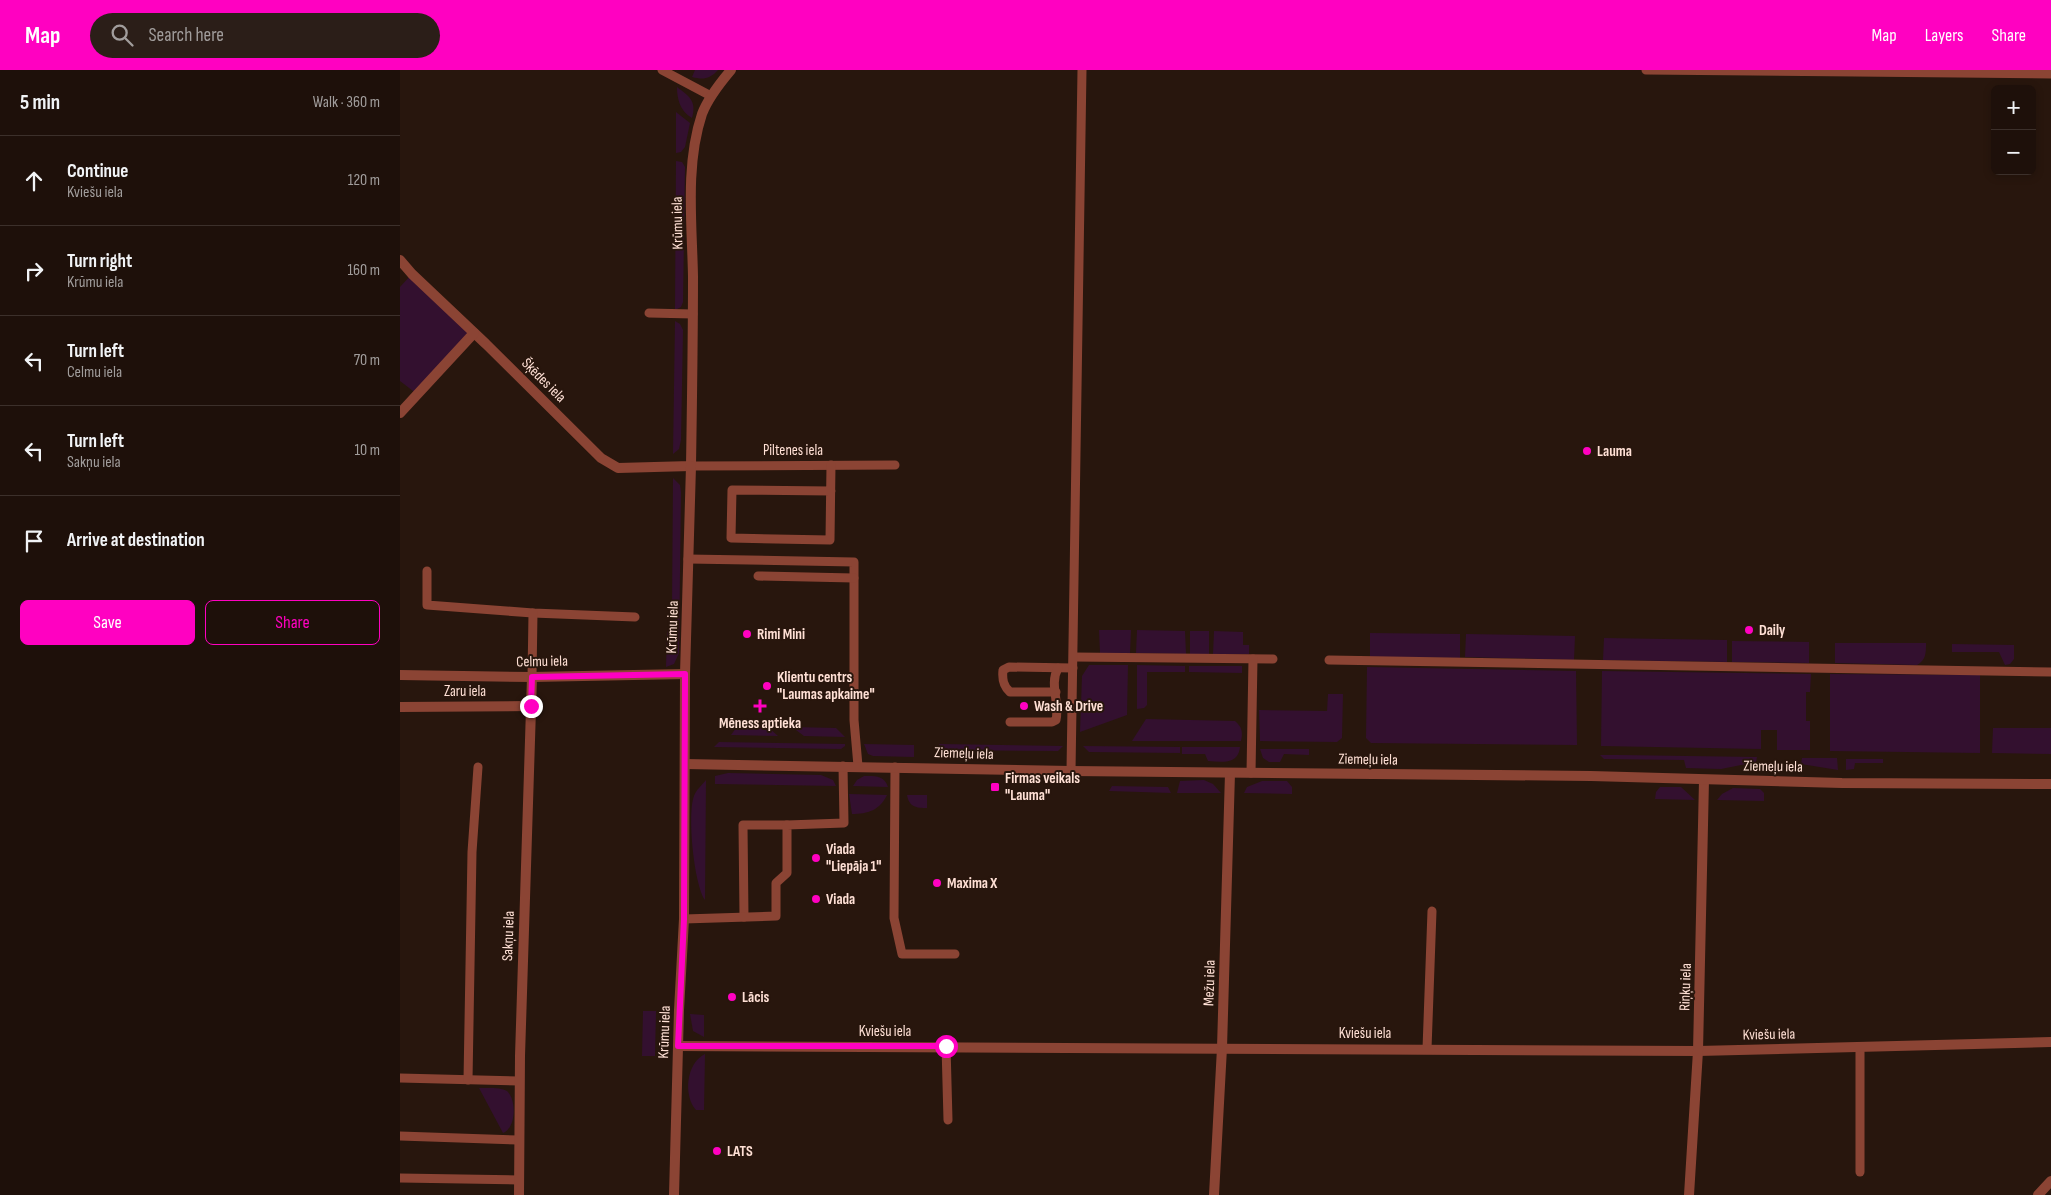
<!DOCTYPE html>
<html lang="en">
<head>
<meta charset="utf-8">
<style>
	body { margin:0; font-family:"Sofia Sans Condensed",sans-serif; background:#2b1e18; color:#f1f3f6 }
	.controls { position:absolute; right:15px; top:15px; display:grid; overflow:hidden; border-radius:8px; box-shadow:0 2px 8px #0003 }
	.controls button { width:45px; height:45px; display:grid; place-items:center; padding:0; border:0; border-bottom:1px solid #3c302b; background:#1e100a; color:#f1f3f6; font:25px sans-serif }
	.stop { position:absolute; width:15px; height:15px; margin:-11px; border:4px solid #ff01c1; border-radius:50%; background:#fff }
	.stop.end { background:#ff01c1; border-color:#fff; box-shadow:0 1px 5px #0008 }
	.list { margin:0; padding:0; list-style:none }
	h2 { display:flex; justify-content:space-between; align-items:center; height:65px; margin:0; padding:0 20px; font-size:21px }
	h2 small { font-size:16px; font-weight:400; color:#a19d9c }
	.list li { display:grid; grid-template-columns:32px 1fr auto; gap:15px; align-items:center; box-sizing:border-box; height:90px; padding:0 20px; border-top:1px solid #3c302b }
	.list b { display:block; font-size:19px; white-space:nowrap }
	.list p { margin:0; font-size:16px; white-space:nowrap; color:#a19d9c }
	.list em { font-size:16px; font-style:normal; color:#a19d9c }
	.actions { display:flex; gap:10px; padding:15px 20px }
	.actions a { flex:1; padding:11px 0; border:1px solid #ff01c1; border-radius:8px; text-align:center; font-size:18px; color:#ff01c1 }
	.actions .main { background:#ff01c1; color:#fff }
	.icon { flex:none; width:28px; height:28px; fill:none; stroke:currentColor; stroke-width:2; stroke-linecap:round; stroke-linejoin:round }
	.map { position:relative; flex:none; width:1651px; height:1125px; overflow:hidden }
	header { display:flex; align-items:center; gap:30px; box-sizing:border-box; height:70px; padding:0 25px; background:#ff01c1; color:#fff }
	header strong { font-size:24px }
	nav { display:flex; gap:28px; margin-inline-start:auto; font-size:18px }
	.search { width:350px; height:45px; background:#2b1e18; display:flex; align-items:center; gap:12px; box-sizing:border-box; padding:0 18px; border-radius:28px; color:#a19d9c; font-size:19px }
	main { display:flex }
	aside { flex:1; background:#1e100a }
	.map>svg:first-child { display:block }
	.green { fill:#33102f }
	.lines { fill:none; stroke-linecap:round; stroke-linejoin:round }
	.service { stroke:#8b4434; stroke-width:9 }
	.minor { stroke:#8b4434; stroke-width:10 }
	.tertiary { stroke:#8b4434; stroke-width:10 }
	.route { stroke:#ff01c1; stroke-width:6 }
	.poi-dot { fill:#ff01c1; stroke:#28160d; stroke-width:2 }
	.labels { text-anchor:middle; stroke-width:4; stroke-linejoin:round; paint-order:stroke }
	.street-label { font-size:15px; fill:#ffe0d5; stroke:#28160d }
	.poi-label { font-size:15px; font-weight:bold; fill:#ffe0d5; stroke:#28160d; text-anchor:start }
</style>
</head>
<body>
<header>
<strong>Map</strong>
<div class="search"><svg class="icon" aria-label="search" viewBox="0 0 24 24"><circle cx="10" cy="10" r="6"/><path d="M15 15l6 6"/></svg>Search here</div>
<nav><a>Map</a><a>Layers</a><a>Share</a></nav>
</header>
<main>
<aside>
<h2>5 min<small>Walk · 360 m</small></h2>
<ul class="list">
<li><svg class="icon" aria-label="ahead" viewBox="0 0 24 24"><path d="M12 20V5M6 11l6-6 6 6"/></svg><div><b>Continue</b><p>Kviešu iela</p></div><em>120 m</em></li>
<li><svg class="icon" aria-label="right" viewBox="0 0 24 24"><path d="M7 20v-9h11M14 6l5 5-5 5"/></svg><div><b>Turn right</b><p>Krūmu iela</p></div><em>160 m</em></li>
<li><svg class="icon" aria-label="left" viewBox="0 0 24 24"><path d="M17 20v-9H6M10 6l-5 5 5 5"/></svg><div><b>Turn left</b><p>Celmu iela</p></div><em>70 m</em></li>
<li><svg class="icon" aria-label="left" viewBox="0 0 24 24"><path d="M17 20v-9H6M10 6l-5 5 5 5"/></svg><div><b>Turn left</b><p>Sakņu iela</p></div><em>10 m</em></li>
<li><svg class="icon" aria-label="arrive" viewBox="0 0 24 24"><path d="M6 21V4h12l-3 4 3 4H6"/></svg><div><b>Arrive at destination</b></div></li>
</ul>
<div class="actions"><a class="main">Save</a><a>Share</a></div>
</aside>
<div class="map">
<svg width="1651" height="1125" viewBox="0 0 1651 1125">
	<rect width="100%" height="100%" fill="#28160d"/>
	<g class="green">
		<path d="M295,0H318C310,9 303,10 292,7Z"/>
		<path d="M277,17C289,26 297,31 292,48C280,41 277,29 277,17Z"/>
		<path d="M276,42L290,53L285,77L281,82L276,83Z"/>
		<path d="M276,91L282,92L285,97L283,232L281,237L275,240Z"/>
		<path d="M12,204L74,263L17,324L0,311V217Z"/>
		<path d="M275,251L280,254L283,260L281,370L279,379L273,384Z"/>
		<path d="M273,408L280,415L281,422L279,583L274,594L266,597L267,565L272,540Z"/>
		<path d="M699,560H731L730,584L700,583Z"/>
		<path d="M737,560L785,561L786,584L736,583Z"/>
		<rect x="790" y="561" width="19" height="23"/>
		<path d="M814,561L843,562V575H849V584H813Z"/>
		<path d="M970,563L1060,564V588L970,587Z"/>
		<path d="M1066,564L1175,566L1174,590L1065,587Z"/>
		<path d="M1204,568L1327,570V592L1203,590Z"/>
		<path d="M1332,571L1409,572V593L1332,592Z"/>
		<path d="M1435,573H1526C1526,583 1526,590 1517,595L1435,593Z"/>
		<path d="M1552,574L1614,575V589L1610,594L1605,595L1599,582H1552Z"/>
		<path d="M689,595H728L727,645L680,662L682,606Z"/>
		<path d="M737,595L785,596V602H747V635L744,638L737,639Z"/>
		<path d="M789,596H842V603L789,602Z"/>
		<path d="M967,597L1176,601L1177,675L971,673L966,668Z"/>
		<path d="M1202,601L1411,604L1410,622H1406V651H1410V680H1377V660H1361V679L1201,676Z"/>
		<path d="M1430,604L1580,605V683L1430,681Z"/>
		<path d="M928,624H943L942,668L937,672L860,671L859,640L927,641Z"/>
		<path d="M746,649L835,651C842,657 843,662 841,671H732Z"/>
		<path d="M392,657L436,658L445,667L404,666Z"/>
		<path d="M336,658H369L378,666L331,665Z"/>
		<path d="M1593,658H1651V684L1592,683Z"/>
		<path d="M319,672L445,674V676L441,679L314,677Z"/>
		<path d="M464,674L514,675V687L473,686L468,684Z"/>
		<path d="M539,674L663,676L658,681L543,680Z"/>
		<path d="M683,676L780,677V683L689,682Z"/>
		<path d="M782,677H840C838,695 822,692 808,691L805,684H782Z"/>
		<path d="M860,679H909V685L884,684L880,692H869L863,688Z"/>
		<path d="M1200,685H1219L1357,687L1356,692L1321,699L1286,698L1284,690L1204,689Z"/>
		<path d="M1402,688H1437L1438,700L1401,694Z"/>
		<path d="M1446,689H1483V693H1455L1454,699L1446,700Z"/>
		<path d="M328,703L421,705L433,710L436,716L315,714V706Z"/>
		<path d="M464,706C475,706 484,705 488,717L453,716L457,710Z"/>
		<path d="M306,710L305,830C294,814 287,744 294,726C296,720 302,715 306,710Z"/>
		<path d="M804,710L813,714L821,723H777L780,711Z"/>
		<path d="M862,711H887L892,717V724L844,723L847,717Z"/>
		<path d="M712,716L768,717L771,723L709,721Z"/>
		<path d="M1260,717H1281L1295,730L1255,729L1256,722Z"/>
		<path d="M1333,718L1360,719L1364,723V731L1317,730L1322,724Z"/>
		<path d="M449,724L487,725C480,740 468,744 452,744Z"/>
		<path d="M507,725H527V738C516,738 509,737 507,725Z"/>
		<path d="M243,941H256L255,986H242Z"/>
		<path d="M270,944L263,990L264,953L265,948Z"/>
		<path d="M290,944L304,945V967L293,961Z"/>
		<path d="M305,984L304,1040H296C283,1026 286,993 305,984Z"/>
		<path d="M79,1018C87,1018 101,1017 107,1021C117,1030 116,1058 103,1063Z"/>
	</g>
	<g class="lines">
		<g class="service">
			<path d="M262,0L311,26"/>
			<path d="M1246,0L1651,4"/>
			<path d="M249,243L293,244"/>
			<path d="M291,396L495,395"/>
			<path d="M431,421L332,420L331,468L430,470L431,395"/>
			<path d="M288,489L454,492V650L458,696"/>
			<path d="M27,501V535L133,543L235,547"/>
			<path d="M358,506L454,508"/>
			<path d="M674,587L873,589"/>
			<path d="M929,590L1651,602"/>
			<path d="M132,607L133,543"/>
			<path d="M656,622H610C603,616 602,609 603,600L609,597L673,598"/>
			<path d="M610,652H652L656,650C660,633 649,614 658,598"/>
			<path d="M495,697L494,848L502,884H555"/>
			<path d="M671,701L682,0"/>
			<path d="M851,703L853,589"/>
			<path d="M344,847L343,755H387"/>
			<path d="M284,849L376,846V813L387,803V755L444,753L443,696"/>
			<path d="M546,976L548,1050"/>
			<path d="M1460,977V1102"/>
			<path d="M1027,979L1032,841"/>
			<path d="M0,1008L119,1011"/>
			<path d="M68,1010L72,782L78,697"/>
			<path d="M0,1066L119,1070"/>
			<path d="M0,1108L119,1110"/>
		</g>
		<g class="minor">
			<path d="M0,190L12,204L86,274L201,388L218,398L291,396C292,332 293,269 293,206C292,154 285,95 302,44C308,28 320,13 331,0"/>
			<path d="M0,343L74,263"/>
			<path d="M0,605L132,607L285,604"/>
			<path d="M0,637L131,636"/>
			<path d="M278,976L1298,981L1651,972"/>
			<path d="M119,1125L120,986L132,607"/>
			<path d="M814,1125L822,978L830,703"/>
			<path d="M1289,1125L1298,981L1304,710"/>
			<path d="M1638,1125L1651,1111"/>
		</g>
		<g class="tertiary">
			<path d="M285,694L671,701L1191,706L1442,713L1651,714"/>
			<path d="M274,1125L279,940L284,849L285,604L291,396"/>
		</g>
	</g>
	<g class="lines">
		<path class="route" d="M131,636L132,607L285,604L284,849L278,976H546"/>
	</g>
	<g class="poi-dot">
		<circle cx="1187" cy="381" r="5"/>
		<circle cx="1349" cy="560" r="5"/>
		<circle cx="347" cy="564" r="5"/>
		<circle cx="367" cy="616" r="5"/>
		<path d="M357.5 628.5h5v5h5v5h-5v5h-5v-5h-5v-5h5z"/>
		<circle cx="624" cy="636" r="5"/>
		<rect x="590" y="712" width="10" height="10" rx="2.5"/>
		<circle cx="416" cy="788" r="5"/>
		<circle cx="537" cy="813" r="5"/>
		<circle cx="416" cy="829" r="5"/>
		<circle cx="332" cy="927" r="5"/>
		<circle cx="317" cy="1081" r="5"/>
	</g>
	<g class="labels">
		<g class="street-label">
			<text transform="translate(277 153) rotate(-91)" y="5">Krūmu iela</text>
			<text transform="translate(144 310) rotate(45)" y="5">Šķēdes iela</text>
			<text x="393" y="385">Piltenes iela</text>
			<text transform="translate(272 557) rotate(-88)" y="5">Krūmu iela</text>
			<text transform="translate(142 591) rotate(-1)" y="5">Celmu iela</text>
			<text x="65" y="626">Zaru iela</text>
			<text transform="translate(564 683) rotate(2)" y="5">Ziemeļu iela</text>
			<text transform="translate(968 689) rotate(1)" y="5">Ziemeļu iela</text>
			<text transform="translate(1373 696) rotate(1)" y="5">Ziemeļu iela</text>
			<text transform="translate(108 866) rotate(-88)" y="5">Sakņu iela</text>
			<text transform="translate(809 913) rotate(-88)" y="5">Mežu iela</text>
			<text transform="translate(1285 917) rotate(-88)" y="5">Riņķu iela</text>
			<text x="485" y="966">Kviešu iela</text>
			<text transform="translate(264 962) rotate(-88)" y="5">Krūmu iela</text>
			<text x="965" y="968">Kviešu iela</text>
			<text transform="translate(1369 964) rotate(-1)" y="5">Kviešu iela</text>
		</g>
		<g class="poi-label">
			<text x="1197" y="386">Lauma</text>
			<text x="1359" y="565">Daily</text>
			<text x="357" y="569">Rimi Mini</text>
			<text x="377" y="612">Klientu centrs<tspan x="377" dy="17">"Laumas apkaime"</tspan></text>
			<text x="634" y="641">Wash &amp; Drive</text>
			<text x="360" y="658" text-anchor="middle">Mēness aptieka</text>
			<text x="605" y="713">Firmas veikals<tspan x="605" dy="17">"Lauma"</tspan></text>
			<text x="426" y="784">Viada<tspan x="426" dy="17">"Liepāja 1"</tspan></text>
			<text x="547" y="818">Maxima X</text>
			<text x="426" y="834">Viada</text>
			<text x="342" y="932">Lācis</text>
			<text x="327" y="1086">LATS</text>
		</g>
	</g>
</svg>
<div class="controls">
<button>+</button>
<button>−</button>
</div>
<div class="stop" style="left:546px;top:976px"></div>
<div class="stop end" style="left:131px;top:636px"></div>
</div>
</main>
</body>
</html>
